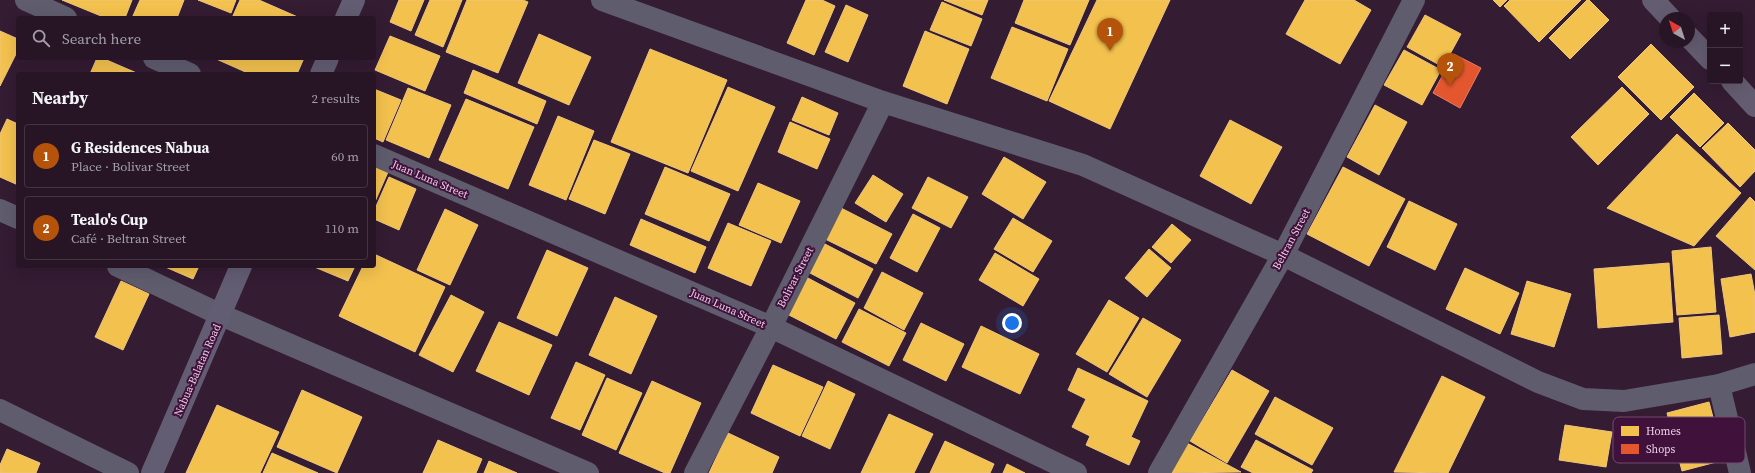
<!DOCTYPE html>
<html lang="en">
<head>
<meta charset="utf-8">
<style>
	body { margin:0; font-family:"Source Serif 4",serif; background:#332232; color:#f1f3f6 }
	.controls { position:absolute; right:12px; top:12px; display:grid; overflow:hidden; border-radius:4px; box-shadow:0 4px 16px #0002 }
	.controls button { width:36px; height:36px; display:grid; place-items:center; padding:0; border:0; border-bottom:1px solid #433443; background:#271526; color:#f1f3f6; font:20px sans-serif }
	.compass { position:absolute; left:1659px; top:12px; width:36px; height:36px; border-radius:50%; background:#271526; box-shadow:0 4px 16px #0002; rotate:321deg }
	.you { position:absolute; left:1012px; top:323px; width:14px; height:14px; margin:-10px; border:3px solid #fff; border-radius:50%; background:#1a73e8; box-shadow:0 0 0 6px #1a73e833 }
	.badge { display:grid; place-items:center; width:26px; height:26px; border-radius:50%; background:#b45309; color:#fff; font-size:13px; font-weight:700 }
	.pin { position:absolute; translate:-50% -33px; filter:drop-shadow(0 1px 2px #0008) }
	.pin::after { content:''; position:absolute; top:21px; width:14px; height:12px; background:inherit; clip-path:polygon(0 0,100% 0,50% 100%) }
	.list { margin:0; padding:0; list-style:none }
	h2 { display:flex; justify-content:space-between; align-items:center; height:52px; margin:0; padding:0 16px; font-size:17px }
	h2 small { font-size:13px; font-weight:400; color:#a49fa7 }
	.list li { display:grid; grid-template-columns:26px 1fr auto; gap:12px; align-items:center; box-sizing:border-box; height:64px; margin:0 8px 8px; padding:0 8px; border:1px solid #433443; border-radius:4px }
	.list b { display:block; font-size:15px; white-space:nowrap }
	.list p { margin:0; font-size:13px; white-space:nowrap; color:#a49fa7 }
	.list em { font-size:13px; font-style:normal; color:#a49fa7 }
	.icon { flex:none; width:22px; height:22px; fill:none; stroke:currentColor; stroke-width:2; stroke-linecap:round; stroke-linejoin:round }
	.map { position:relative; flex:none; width:1755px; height:473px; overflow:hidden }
	.search { position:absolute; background:#271526; box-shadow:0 4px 16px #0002; left:16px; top:16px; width:360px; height:44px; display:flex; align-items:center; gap:10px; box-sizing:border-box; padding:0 14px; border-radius:4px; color:#a49fa7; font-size:15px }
	.panel { position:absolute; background:#271526; box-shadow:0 4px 16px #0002; left:16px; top:72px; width:360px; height:196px; border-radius:4px }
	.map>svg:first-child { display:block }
	.homes { fill:#f2c14e; stroke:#f0c57c }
	.shops { fill:#e4572e; stroke:#e67b66 }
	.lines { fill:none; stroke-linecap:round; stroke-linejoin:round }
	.minor { stroke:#5f5c6e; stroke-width:22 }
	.secondary { stroke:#635d73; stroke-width:22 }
	.trunk { stroke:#645c70; stroke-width:22 }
	.labels { text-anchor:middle; stroke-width:4; stroke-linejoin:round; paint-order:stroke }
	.street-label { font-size:11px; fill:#eccfe7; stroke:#3f113b }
	.key { fill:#3f113b; stroke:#734a6f; stroke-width:1 }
	.key-label { font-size:11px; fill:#eccfe7 }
</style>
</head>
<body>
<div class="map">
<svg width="1755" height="473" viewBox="0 0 1755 473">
	<rect width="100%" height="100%" fill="#341c33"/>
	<g class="homes">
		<path d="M62,0H132L125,18H106Z"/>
		<path d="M140,0H184L177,18H132Z"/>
		<path d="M198,0H236L231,13Z"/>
		<path d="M240,0H259L300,18H232Z"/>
		<path d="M399,0H424L411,31L390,22Z"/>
		<path d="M430,0H462L443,47L415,35Z"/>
		<path d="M467,0H523L528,2L498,73L446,52Z"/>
		<path d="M806,0H822L835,6L814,55L787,43Z"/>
		<path d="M944,0H988L982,15Z"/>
		<path d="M1024,0H1089L1070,45L1015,23Z"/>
		<path d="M1097,0H1170L1110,129L1049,101Z"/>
		<path d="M1305,0H1354L1371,10L1340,64L1286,34Z"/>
		<path d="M1493,0H1507L1500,7Z"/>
		<path d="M1510,0H1581L1539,42L1504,6Z"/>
		<path d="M1587,0H1589L1609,20L1570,59L1549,38Z"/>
		<path d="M942,2L982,19L971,46L930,30Z"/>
		<path d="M846,5L868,15L848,62L825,52Z"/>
		<path d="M1425,15L1461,34L1443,67L1407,47Z"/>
		<path d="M1012,27L1068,49L1047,101L991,78Z"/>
		<path d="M0,31L18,39V50L0,86Z"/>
		<path d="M925,31L969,49L947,104L903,86Z"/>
		<path d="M539,34L591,57L569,105L518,83Z"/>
		<path d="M390,36L440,56L425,91L375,70Z"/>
		<path d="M1651,44L1694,87L1661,120L1618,77Z"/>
		<path d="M650,49L727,80L688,173L611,142Z"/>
		<path d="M1404,50L1441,70L1422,105L1384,85Z"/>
		<path d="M97,58H102L139,74H90Z"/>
		<path d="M214,58H304L297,74H250Z"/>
		<path d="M473,70L546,101L537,124L464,93Z"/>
		<path d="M728,87L775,107L738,191L691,171Z"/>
		<path d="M1622,87L1649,114L1598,165L1571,137Z"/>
		<path d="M408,88L451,105L429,158L386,140Z"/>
		<path d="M374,89L401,100L383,142L374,138Z"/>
		<path d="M1694,93L1724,123L1700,147L1670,117Z"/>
		<path d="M802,97L838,113L829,135L792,120Z"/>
		<path d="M466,99L534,127L508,189L439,160Z"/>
		<path d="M1375,105L1407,122L1379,175L1347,157Z"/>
		<path d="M558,116L594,131L566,200L529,185Z"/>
		<path d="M7,119L18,124V185L0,177V134Z"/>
		<path d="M1230,120L1282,147L1251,204L1200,176Z"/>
		<path d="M790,122L830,139L817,169L778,152Z"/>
		<path d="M1728,123L1755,150V171L1740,187L1702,148Z"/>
		<path d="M1677,134L1741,193L1694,246L1607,208Z"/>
		<path d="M594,140L630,154L605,214L569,199Z"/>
		<path d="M1004,157L1046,182L1023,219L982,194Z"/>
		<path d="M374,166L388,172L374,204Z"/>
		<path d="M665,167L730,194L709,241L645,214Z"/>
		<path d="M1343,167L1405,199L1369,266L1307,234Z"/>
		<path d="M873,175L903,194L886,222L855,203Z"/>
		<path d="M389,177L416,189L399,230L374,219V211Z"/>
		<path d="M928,177L968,197L951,228L912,208Z"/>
		<path d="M758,183L800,201L781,243L739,225Z"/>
		<path d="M1750,197L1755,202V270L1716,236Z"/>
		<path d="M1409,201L1457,224L1435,270L1387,247Z"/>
		<path d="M841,208L892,234L876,264L825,239Z"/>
		<path d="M445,209L478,225L450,285L417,270Z"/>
		<path d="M913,214L940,228L917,272L890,258Z"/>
		<path d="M1013,218L1052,241L1033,272L994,249Z"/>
		<path d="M641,219L706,247L695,273L630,245Z"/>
		<path d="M728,223L771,241L751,286L708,268Z"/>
		<path d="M1172,224L1191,240L1171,263L1152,247Z"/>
		<path d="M825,244L873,269L858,298L810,273Z"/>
		<path d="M1711,247L1716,312L1677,315L1672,251Z"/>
		<path d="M1149,249L1171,268L1147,297L1125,278Z"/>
		<path d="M547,250L588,268L557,336L517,318Z"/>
		<path d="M995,253L1039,279L1023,306L979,280Z"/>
		<path d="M374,254L445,287L415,352L339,316L363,266H374Z"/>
		<path d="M1669,263L1673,322L1598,328L1594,269Z"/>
		<path d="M163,266H199L193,279Z"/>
		<path d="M312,266H355L348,281Z"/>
		<path d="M1465,268L1519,293L1500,334L1446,309Z"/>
		<path d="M882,272L923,293L904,330L864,308Z"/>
		<path d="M1751,274L1755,295V332L1730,337L1721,279Z"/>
		<path d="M806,277L855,303L836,339L787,314Z"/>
		<path d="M121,281L149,294L123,350L95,337Z"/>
		<path d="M1527,281L1571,294L1554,347L1511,334Z"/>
		<path d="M451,295L484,312L453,372L419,355Z"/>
		<path d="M615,297L657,316L631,374L589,355Z"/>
		<path d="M1109,300L1139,318L1107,372L1076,354Z"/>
		<path d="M859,309L906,333L889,366L842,342Z"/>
		<path d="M1719,315L1722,354L1682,358L1679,318Z"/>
		<path d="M1143,318L1181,340L1147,397L1109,374Z"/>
		<path d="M499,322L552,345L529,395L476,371Z"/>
		<path d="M921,323L964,344L946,381L903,360Z"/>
		<path d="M981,326L1039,354L1020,394L962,367Z"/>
		<path d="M576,362L605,375L580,430L551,418Z"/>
		<path d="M773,365L823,387L800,436L751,413Z"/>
		<path d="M1078,368L1148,401L1131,437L1140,441L1129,465L1086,445L1090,436L1072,427L1086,399L1068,390Z"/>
		<path d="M1232,370L1269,391L1227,463L1190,441Z"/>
		<path d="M1442,376L1485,397L1448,473L1394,472Z"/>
		<path d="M607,378L642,393L616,450L582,435Z"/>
		<path d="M652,381L701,403L670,473H665L619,453Z"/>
		<path d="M828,381L855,394L830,449L802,436Z"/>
		<path d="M302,390L362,417L337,473L277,447Z"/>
		<path d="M1275,397L1333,428L1312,465L1255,434Z"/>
		<path d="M1709,402L1724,460L1682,471L1667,413Z"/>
		<path d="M217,405L279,432L260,473H186Z"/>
		<path d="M889,414L933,434L914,473H861Z"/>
		<path d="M1565,425L1612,432L1606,467L1559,460Z"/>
		<path d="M728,433L779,457L772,473H709Z"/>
		<path d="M438,440L482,459L476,473H423Z"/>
		<path d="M1256,440L1313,470L1311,473H1253L1241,467Z"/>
		<path d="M945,441L994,464L990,473H930Z"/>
		<path d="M1187,443L1241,472L1170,473Z"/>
		<path d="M7,449L40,463L36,473H0V465Z"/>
		<path d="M272,453L318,473H263Z"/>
		<path d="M489,461L517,473H484Z"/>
		<path d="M1007,464L1025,473H1003Z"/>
	</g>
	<path class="shops" d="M1454,54L1481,68L1460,108L1433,93Z"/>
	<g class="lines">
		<g class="minor">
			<path d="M26,0L66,18"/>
			<path d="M602,0L883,102L1083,165L1283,255L1538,382L1583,399L1624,401L1719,385L1755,374"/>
			<path d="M154,58L190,74"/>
			<path d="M374,155L771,327L1076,473"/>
			<path d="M0,210L18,218"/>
			<path d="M118,266L221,315L588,473"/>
			<path d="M1719,385L1740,473"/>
			<path d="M0,410L128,473"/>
			<path d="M695,473L771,327L883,102"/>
			<path d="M1159,473L1283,255L1414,0"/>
		</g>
		<g class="secondary">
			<path d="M346,18L354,0"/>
			<path d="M321,74L328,58"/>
			<path d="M152,473L241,266"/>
		</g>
		<g class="trunk">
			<path d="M1653,0L1670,18"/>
			<path d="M1689,37L1710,59"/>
			<path d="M1732,81L1755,106"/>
		</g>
	</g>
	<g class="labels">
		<g class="street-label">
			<text transform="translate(430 179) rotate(23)" y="4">Juan Luna Street</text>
			<text transform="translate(1291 239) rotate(-62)" y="4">Beltran Street</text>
			<text transform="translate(795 277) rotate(-63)" y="4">Bolivar Street</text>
			<text transform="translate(728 308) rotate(24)" y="4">Juan Luna Street</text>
			<text transform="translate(197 370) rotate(-66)" y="4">Nabua-Balatan Road</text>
		</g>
	</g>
	<rect x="1613" y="417" width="132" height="46" rx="6" class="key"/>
	<rect x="1621" y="426" width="18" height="10" fill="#f2c14e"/>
	<rect x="1621" y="444" width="18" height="10" fill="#e4572e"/>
	<g class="key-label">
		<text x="1646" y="435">Homes</text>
		<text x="1646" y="453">Shops</text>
	</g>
</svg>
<div class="controls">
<button>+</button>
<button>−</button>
</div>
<svg class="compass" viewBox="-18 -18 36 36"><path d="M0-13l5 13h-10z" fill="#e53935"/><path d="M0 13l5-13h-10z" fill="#a49fa7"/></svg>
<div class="you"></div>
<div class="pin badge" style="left:1110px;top:51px">1</div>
<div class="pin badge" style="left:1450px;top:86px">2</div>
<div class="search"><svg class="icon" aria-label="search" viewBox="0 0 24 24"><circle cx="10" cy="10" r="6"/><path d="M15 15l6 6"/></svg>Search here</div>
<section class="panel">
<h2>Nearby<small>2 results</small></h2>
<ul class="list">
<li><span class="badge">1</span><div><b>G Residences Nabua</b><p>Place · Bolivar Street</p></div><em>60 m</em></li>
<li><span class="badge">2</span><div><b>Tealo's Cup</b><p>Café · Beltran Street</p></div><em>110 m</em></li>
</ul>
</section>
</div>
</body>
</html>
